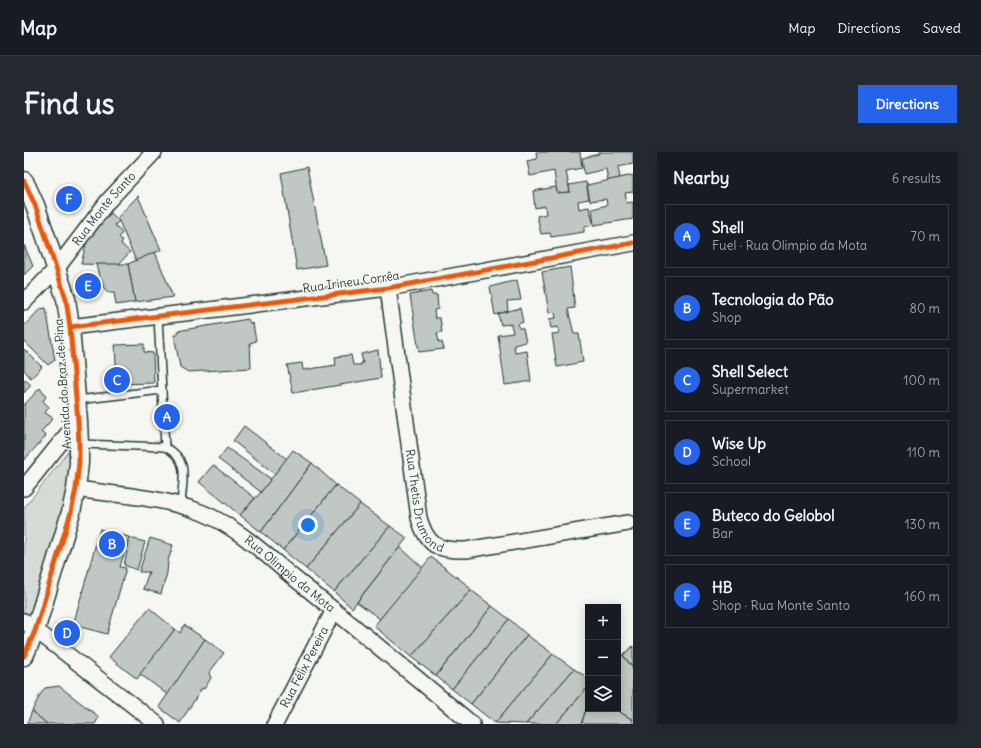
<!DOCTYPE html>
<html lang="en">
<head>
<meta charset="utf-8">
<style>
	body { margin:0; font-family:Delius,sans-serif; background:#242831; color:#f1f3f6 }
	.controls { position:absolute; right:12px; bottom:12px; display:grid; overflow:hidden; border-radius:0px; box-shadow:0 2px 10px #0003 }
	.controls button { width:36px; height:36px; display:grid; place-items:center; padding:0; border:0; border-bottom:1px solid #363941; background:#171b24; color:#f1f3f6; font:20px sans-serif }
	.you { position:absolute; left:284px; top:373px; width:14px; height:14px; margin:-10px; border:3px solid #fff; border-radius:50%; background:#1a73e8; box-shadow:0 0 0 6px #1a73e833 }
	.badge { display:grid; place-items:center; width:26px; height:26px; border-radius:50%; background:#2563eb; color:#fff; font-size:13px; font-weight:700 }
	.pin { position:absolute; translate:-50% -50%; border:2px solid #fff; box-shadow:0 1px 4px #0006 }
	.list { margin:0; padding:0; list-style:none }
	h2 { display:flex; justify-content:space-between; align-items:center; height:52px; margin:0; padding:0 16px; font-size:17px }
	h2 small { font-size:13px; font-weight:400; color:#9ea1a6 }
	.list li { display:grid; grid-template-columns:26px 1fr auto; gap:12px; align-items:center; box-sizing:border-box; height:64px; margin:0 8px 8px; padding:0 8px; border:1px solid #363941; border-radius:0px }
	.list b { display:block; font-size:15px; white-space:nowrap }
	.list p { margin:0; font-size:13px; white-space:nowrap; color:#9ea1a6 }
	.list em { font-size:13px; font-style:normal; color:#9ea1a6 }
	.icon { flex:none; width:22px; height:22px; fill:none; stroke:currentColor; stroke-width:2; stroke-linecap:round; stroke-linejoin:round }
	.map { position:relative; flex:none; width:609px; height:572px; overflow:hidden; border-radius:0px }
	header { display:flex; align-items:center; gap:24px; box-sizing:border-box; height:56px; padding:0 20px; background:#171b24; border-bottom:1px solid #363941 }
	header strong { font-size:19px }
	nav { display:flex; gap:22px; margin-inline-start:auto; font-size:14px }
	.intro { display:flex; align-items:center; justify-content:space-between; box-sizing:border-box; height:96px; padding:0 24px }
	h1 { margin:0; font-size:28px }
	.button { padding:10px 18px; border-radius:0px; background:#2563eb; color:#fff; font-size:14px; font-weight:700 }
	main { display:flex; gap:24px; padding:0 24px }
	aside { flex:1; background:#171b24; border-radius:0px; box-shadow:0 2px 10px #0003 }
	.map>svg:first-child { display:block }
	.green { fill:#d6dbd6; stroke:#7a8c85 }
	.building { fill:#c1c8c3; stroke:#1f3d34 }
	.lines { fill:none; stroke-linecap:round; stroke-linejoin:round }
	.service-casing { stroke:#1f3d34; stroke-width:10 }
	.minor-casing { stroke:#1f3d34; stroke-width:18 }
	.tertiary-casing { stroke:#1f3d34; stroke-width:21 }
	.service { stroke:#f6f6f2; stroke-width:7 }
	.minor { stroke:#f6f6f2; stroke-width:15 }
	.tertiary { stroke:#f6f6f2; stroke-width:18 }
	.cycleway-casing { stroke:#f6f6f2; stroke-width:8 }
	.cycleway { stroke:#e8590c; stroke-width:5 }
	.labels { text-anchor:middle; stroke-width:3; stroke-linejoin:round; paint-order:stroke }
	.street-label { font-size:12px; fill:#1f3d34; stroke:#f6f6f2 }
</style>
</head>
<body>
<header>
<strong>Map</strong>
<nav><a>Map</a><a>Directions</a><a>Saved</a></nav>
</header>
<div class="intro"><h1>Find us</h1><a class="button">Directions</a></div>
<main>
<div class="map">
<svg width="609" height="572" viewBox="0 0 609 572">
	<rect width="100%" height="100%" fill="#f6f6f2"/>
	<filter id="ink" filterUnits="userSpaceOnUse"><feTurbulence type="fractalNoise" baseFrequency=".025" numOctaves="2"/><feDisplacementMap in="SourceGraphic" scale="8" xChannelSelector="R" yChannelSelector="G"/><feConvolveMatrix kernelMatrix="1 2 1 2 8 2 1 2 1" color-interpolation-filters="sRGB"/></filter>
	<g filter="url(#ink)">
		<path class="green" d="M47,296L45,345L9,469L0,460V356Z"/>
		<g class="building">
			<path d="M512,0H556L558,16L542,19L546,40L533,41L530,19L506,24L503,9L513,7Z"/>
			<path d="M574,0H609V12L594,15L596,26L584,29L582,17L560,22L558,6L575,2Z"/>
			<path d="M283,15L302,113L273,118L257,21Z"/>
			<path d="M609,23V40L601,41L603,51L609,50V67L570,73L568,57L583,53L582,47L566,49L563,33Z"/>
			<path d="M562,30L565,47L554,49L555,57L565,55L570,73L560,75V80L527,85L526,81L517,82L513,64L522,62L521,54L511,56L509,39L532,35L533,41L546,40L545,33Z"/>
			<path d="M114,44L137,98L112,109L95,69L92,67Z"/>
			<path d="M87,61L95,69L91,73L98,81L95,85L99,89L97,92L106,100L94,113L57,112L63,88Z"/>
			<path d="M0,93L9,114L0,123Z"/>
			<path d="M131,100L149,145L111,150L104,112Z"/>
			<path d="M72,112H104L111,150L92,153L90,140H84L79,135L78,128H76Z"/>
			<path d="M546,115L551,156L544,157L550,182H555L559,210L533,215L528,182L536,181L534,175L527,176L525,167L532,166L531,160L525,161L518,120Z"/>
			<path d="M493,128L497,148L483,149L484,159L471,163L466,135Z"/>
			<path d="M407,139L408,143H413L414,157L410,158L411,166H416L418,180L413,181L415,190H418L420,197L395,200L386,143Z"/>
			<path d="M22,156L31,208L24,213L0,189V174L16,157Z"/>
			<path d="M496,156L499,170L494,172L495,176L499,177L502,190L490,193L491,201L503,199L507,229L481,233L474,183L489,181L487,172L477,173L474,162Z"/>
			<path d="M224,167L226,171L229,172L232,189L226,191L227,216L164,220L156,215L150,183H154L153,179Z"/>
			<path d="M120,192V200L129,201L130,231L93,232L91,193Z"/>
			<path d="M0,197L18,215L7,226L0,218Z"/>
			<path d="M354,198L357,226L269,241L263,213L278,211L279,218L312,213L311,205L327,203L329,213H337V211H339L337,202Z"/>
			<path d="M0,227L7,233L0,241Z"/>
			<path d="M16,236L22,245L19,249L25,255L21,261L29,266L17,280L22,284L0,308V253Z"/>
			<path d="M220,274L263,307L251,322L209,289Z"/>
			<path d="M203,296L247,327L237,340L194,307Z"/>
			<path d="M269,298L288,311L237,380L216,363L237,340Z"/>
			<path d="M288,311L312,333L259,398L237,380Z"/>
			<path d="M189,313L231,346L216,363L175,330Z"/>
			<path d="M312,333L336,352L282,417L259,398Z"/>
			<path d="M336,352L366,374L310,440L282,417Z"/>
			<path d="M366,374L383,386L328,456L310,440Z"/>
			<path d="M76,377L105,385L97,411L96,415L102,416L83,482L49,473Z"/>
			<path d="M106,386L121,390L113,418L100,413Z"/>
			<path d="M126,386L149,393L144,409L143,421L137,442L119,437L125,420H115Z"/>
			<path d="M376,395L399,416L356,467L333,450Z"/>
			<path d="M407,405L443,433L447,438L387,505L350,474Z"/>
			<path d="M447,438L468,454L412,524L387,505Z"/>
			<path d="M468,454L485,467L428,537L412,524Z"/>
			<path d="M125,456L151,477L113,527L85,505Z"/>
			<path d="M485,467L503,483L447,552L428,537Z"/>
			<path d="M160,473L181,487L144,543L116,522L151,477L156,481Z"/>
			<path d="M503,483L529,502L471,571L447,552Z"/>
			<path d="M181,487L200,501L185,521L187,526L180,537L178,536L156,571L135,555Z"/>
			<path d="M609,494V516L599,503Z"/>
			<path d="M596,500L609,516V568L591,557H594V502Z"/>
			<path d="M529,502L550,517L502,572L471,571Z"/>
			<path d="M550,517L564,526V535L532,572H502Z"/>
			<path d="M35,534L75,565L71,572H23L8,559L16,543L21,536Z"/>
			<path d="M564,535V552L557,572H532Z"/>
			<path d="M564,552V557H591L609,568V572H562L558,570Z"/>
			<path d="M8,559L23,572H3Z"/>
		</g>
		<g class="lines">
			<defs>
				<g id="service">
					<path d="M134,165L141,295"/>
					<path d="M53,248L138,238"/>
					<path d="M56,292L141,295C167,308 158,328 157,353"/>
				</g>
				<g id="minor">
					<path id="s1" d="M364,136L395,366C403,394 414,399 442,398L604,371"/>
					<path id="s2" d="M0,150L33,116L84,49L130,0"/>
					<path d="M46,175L364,136L609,91"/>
					<path d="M0,336L54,269"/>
					<path id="s3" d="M52,337C94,343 139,345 179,361C213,375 242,403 270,426C330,474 389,523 448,572"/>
					<path d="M0,469L133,572"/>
					<path id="s4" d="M251,572L310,458"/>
				</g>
				<path id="tertiary" d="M0,29L11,53L22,85L42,147L46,175L54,269L55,292V311L52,337L47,360L11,479L0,504"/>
			</defs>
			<use href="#service" class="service-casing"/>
			<use href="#minor" class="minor-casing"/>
			<use href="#tertiary" class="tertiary-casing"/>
			<use href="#service" class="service"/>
			<use href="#minor" class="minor"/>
			<use href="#tertiary" class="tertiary"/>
			<defs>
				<g id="cycleway">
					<path d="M0,29L11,53L22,85L42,147L46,175L54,269L55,292V311L52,337L47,360L11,479L0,504"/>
					<path d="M46,175L364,136L609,91"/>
				</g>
			</defs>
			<use href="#cycleway" class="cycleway-casing"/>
			<use href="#cycleway" class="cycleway"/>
		</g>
	</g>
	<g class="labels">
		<g class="street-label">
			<text dy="4" stroke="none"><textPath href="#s2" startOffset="123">Rua Monte Santo</textPath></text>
			<text transform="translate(327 130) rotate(-8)" y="4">Rua Irineu Corrêa</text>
			<text transform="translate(39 232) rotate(-94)" y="4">Avenida do Braz de Pina</text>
			<text dy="4" stroke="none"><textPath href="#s1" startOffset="218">Rua Thetis Drumond</textPath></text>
			<text dy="4" stroke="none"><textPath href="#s3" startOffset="236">Rua Olimpio da Mota</textPath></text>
			<text dy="4" stroke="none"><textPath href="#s4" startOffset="64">Rua Félix Pereira</textPath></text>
		</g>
	</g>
</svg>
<div class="controls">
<button>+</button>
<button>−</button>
<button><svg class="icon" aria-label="layers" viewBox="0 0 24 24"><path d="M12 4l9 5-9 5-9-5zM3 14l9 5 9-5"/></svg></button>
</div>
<div class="you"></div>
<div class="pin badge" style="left:143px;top:265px">A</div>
<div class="pin badge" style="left:88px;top:392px">B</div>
<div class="pin badge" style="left:93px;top:228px">C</div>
<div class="pin badge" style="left:43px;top:481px">D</div>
<div class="pin badge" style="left:64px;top:134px">E</div>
<div class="pin badge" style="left:45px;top:47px">F</div>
</div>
<aside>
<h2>Nearby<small>6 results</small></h2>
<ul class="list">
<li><span class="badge">A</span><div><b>Shell</b><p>Fuel · Rua Olimpio da Mota</p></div><em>70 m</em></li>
<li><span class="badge">B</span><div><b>Tecnologia do Pão</b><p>Shop</p></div><em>80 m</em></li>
<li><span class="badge">C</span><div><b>Shell Select</b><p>Supermarket</p></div><em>100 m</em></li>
<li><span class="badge">D</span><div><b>Wise Up</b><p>School</p></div><em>110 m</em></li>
<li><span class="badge">E</span><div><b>Buteco do Gelobol</b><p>Bar</p></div><em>130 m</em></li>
<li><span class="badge">F</span><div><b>HB</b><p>Shop · Rua Monte Santo</p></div><em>160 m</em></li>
</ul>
</aside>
</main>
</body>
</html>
